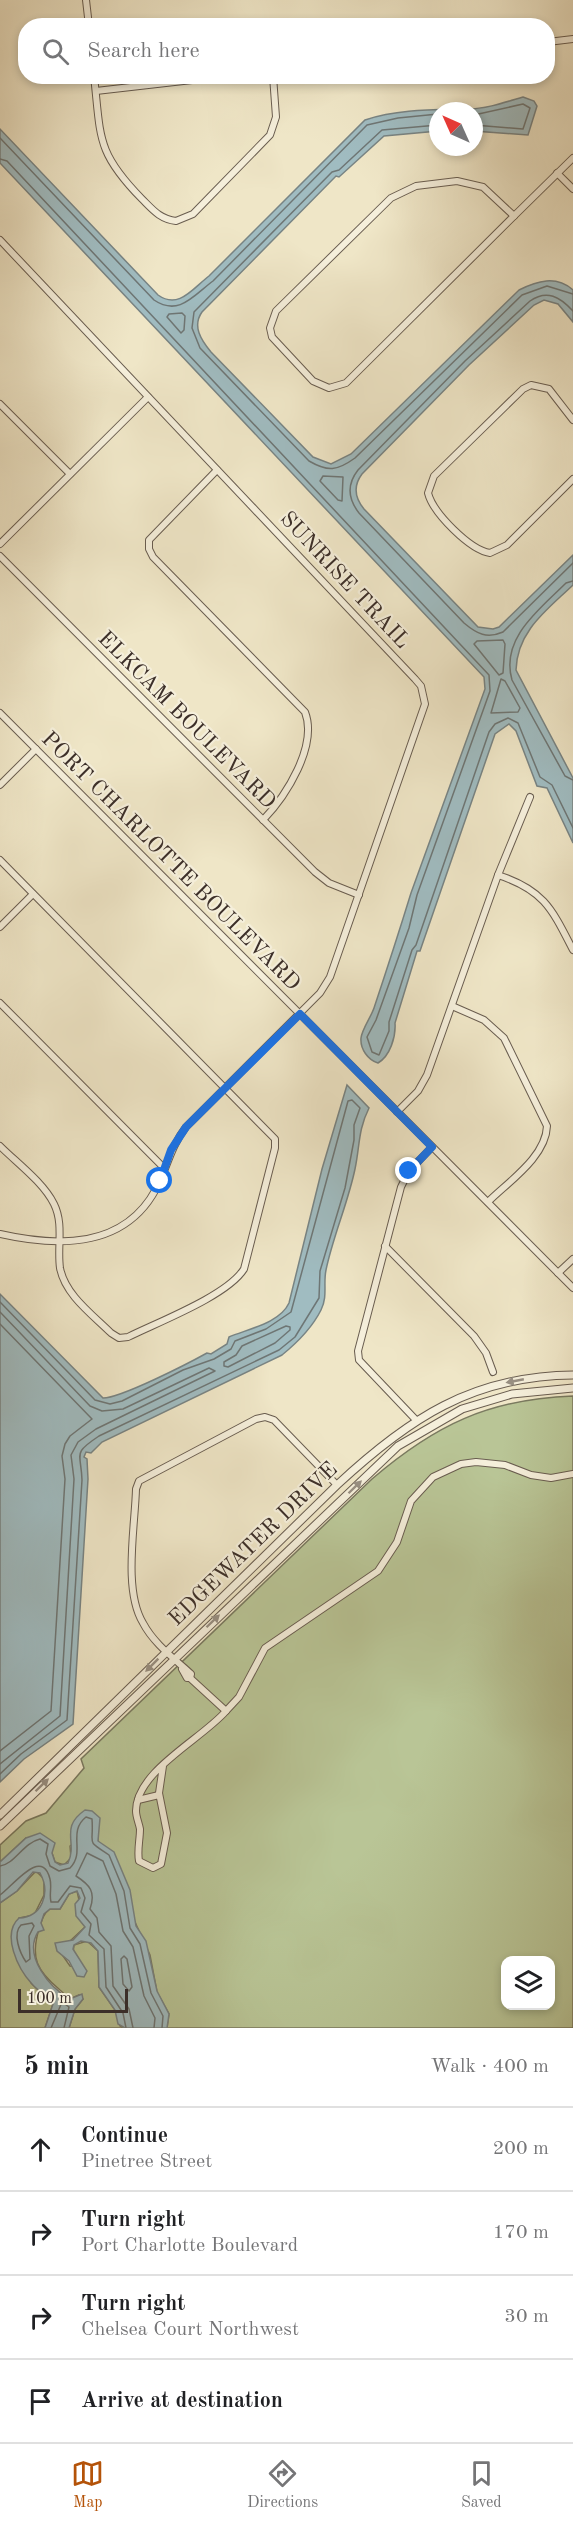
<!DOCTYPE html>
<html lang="en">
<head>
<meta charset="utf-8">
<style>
	body { margin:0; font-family:"Old Standard TT",serif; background:#f6f6f6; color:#202124 }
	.controls { position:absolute; right:18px; bottom:18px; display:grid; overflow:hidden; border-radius:12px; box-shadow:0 3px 9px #0003 }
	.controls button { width:54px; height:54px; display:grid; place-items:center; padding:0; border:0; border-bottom:2px solid #e0e0e0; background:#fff; color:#202124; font:30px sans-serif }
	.compass { position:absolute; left:429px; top:102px; width:54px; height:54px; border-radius:50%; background:#fff; box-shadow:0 3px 9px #0003; rotate:315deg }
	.scale { position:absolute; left:18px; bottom:15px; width:110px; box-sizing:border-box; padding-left:6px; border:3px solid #3c2f29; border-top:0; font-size:16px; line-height:21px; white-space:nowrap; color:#3c2f29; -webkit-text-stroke:4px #f5efdb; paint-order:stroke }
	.stop { position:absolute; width:18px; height:18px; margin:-14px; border:4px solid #1a73e8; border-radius:50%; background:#fff }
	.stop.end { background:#1a73e8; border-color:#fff; box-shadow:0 2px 6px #0008 }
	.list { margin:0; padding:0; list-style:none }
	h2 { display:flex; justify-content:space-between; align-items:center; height:78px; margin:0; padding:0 24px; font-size:26px }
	h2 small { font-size:20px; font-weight:400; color:#757577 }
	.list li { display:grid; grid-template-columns:39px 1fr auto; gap:18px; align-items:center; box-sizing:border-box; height:84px; padding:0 24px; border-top:2px solid #e0e0e0 }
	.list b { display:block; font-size:22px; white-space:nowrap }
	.list p { margin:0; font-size:20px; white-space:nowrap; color:#757577 }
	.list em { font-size:20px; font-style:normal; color:#757577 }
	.icon { flex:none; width:33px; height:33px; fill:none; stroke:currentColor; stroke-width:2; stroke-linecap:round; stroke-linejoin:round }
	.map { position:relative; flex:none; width:573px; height:2028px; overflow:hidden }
	.search { position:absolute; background:#fff; box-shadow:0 3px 9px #0003; left:18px; right:18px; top:18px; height:66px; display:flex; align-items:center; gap:15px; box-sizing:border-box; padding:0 21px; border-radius:24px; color:#757577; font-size:22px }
	.sheet { height:414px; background:#fff }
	nav { display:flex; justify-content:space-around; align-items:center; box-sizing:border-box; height:84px; border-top:2px solid #e0e0e0; background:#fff; font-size:16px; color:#757577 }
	nav a { display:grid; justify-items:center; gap:3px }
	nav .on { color:#b45309 }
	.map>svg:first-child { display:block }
	.green { fill:#b9c596; stroke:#7a7a60; stroke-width:1.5; fill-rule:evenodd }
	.water { fill:#a0bcc1; stroke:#788484; stroke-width:1.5 }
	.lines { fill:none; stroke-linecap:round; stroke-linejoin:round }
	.shore { stroke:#6e7675; stroke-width:1.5 }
	.minor-casing { stroke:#695d50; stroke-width:8 }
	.tertiary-casing { stroke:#695d50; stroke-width:9 }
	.minor { stroke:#f5efdb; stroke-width:6 }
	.tertiary { stroke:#f5efdb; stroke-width:7 }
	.oneway { fill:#988f82 }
	.route { stroke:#1a73e8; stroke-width:8 }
	.labels { text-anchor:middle; stroke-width:4.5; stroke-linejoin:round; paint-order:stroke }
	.street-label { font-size:22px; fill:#3c2f29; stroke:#f5efdb }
</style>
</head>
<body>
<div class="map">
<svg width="573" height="2028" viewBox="0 0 573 2028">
	<rect width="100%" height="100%" fill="#efe6c7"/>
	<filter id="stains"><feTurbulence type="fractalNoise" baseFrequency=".00333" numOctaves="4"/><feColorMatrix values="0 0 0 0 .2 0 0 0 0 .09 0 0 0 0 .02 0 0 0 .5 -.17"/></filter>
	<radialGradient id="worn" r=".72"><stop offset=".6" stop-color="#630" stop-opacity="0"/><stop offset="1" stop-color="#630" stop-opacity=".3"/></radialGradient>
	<g class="green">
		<path d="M573,1396V2028H167L169,2014L157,1992L150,1955L98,1841V1825L70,1846L71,1858L64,1865L55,1862L52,1853L26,1838L0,1862V1845L26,1821L46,1813L84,1768L81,1759L372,1479C435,1425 489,1399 573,1396ZM506,1960H550V2006H506Z"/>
		<path d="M36,1871L44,1879V1895L34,1915L19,1918L31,1983L53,2004L45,2028H0V1903L17,1891Z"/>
		<path d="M77,1891L85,1927L68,1943L63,1956L70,1966L84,1968L73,1953L74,1945L87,1941L98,1951L99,1987L115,2010L120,2026L125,2028H69L75,2009L83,1999L79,1995L70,1999C65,1996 64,1993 60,1990C37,1971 30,1958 39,1929C42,1920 43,1914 50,1909H60L69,1894Z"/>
	</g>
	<g class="water">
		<path d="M523,97L534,101L537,106L528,135L474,131V111H438V131L384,136L339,177L336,176L202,312C192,326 201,340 211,352L313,457L331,464L351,454L519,290C537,281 556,275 573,290V322L558,304L544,300L534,305L469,365L362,474C353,486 355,498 364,509L478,627L493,629L499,627L573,555V585C547,610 517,631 516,670L573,778V843L547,788L537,786L516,731L509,724L495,734L420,951H417L395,1023C396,1037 390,1056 378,1063C368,1060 360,1049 361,1038C362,1029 371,1017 374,1008C387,969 399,932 411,893L485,689L484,677L0,163V129L158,295C179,310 193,288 209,276L365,120C399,109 433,110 468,109C486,109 506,102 523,97Z"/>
		<path d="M347,1085L369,1108C358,1130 360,1145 355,1169C348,1203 333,1236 326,1270C323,1284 328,1296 321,1310C312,1328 298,1342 282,1355L102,1442L91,1453L86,1452L84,1457L87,1459L88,1479L73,1724L24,1759L0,1782V1294L103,1398C121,1398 189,1363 207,1353L211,1354L227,1344L229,1337C248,1329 280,1323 289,1303L322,1169Z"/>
		<path d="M85,1810L92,1811L100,1818L98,1841L114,1852L130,1890L136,1926L146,1941L157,1991L169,2014L167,2028H125L118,2024L115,2010L99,1987L98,1951L91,1943L81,1941L74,1945L73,1949L87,1971L84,1977L77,1976L69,1961L57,1951L55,1943L73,1940L85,1927L76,1916L75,1904L80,1898L77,1891L69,1894L60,1909H50L44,1914L41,1923L44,1930L38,1932C23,1956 50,1988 70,1999L82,1994L83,1999L75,2009L69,2028H45L53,2004C47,1996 38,1991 32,1984C18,1969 1,1934 19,1918C42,1917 51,1893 40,1873L33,1872L17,1891L0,1903V1862L26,1838L40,1833L55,1843L52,1853L55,1862L60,1865L68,1863C78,1842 59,1828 85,1810Z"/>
	</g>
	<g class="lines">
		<g class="shore">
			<path d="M474,115L523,104L530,108L523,129L474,125"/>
			<path d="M438,125L382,130L339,170L332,172L194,312L192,328L200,348L309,461C328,472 337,471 355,458L522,295L547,286L573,294"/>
			<path d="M0,138L154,300C179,317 194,295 213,281L367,125L398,118L438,114"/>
			<path d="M0,159L7,161L489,675L490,691L417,895L409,928L376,1020L367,1037L372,1052L379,1055L389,1031V1022L412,950L416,945L489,732L495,724L508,718L518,723L540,777L552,785L573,828"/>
			<path d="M573,311C560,297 547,289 530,301L465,361L358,470C347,484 348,499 359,513L464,623C477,634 487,639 503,632L573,563"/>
			<path d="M182,313L185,316L184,330L181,333L167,317L169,314Z"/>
			<path d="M323,476L343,477L342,501L338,500L320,481Z"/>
			<path d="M573,581L566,583C540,609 500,638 512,680L565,776L573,780"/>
			<path d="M503,640L505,644L503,673L499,675L474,644L477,641Z"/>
			<path d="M501,679L505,681L520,708L518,712L491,713Z"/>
			<path d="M0,1302L95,1400L110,1404L122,1401L183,1370L214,1359L231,1349L235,1341L266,1329L291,1312L348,1101L352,1100L360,1108L354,1125V1140L345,1188L320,1271L319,1298L295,1337L279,1350L99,1436C72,1454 81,1452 82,1480L67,1720L21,1754L0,1774"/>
			<path d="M0,1312L90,1406L102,1411L123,1409L209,1368L215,1371L96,1429L78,1442L71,1455L74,1479L60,1716L0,1764"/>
			<path d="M0,1324L92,1419L70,1436L65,1444L62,1456L65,1479L51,1711L0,1751"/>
			<path d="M286,1326L290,1327V1330L275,1343L228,1367L224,1366V1362L236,1355L242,1346Z"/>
			<path d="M0,1866C15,1864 23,1843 40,1839L48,1844L46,1854L50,1866L59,1871L70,1868C86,1852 67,1832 86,1817L92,1819C94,1847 85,1839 109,1855L124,1891L130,1928L140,1944L151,1993L163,2016L162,2028"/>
			<path d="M0,1895C13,1886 42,1846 50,1879C52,1887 49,1895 51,1902H58L70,1886L81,1888L85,1898L81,1912L91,1924L89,1935L104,1949L106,1987L123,2013L126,2028"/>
			<path d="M32,1923L34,1926L29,1936L30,1959L26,1962C20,1953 12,1934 21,1925Z"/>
			<path d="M124,1956L127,1959L132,1987L129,1991L123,1984L121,1959Z"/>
			<path d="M51,2028L62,2002L69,2007L64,2028"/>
			<path d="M133,2028L129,2009L113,1986L111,1946L99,1932L97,1918L90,1909C96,1892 90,1885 76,1876L87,1853L103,1861L116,1894L123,1931L133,1947L144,1996L155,2018L154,2028"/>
		</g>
		<defs>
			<g id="minor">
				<path d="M86,0L89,26"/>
				<path d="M548,42L573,39"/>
				<path d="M94,76C101,138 96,152 142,199C153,210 160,219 176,221L193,214L270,135L276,117L273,76"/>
				<path d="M96,91L227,76"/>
				<path d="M557,173L573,189"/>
				<path d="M457,181L483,187L514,216L346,383L329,388L313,381L272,337L270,328L276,311L391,198L416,186Z"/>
				<path d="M514,216L573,158"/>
				<path d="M0,240L415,679L421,686L425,704L330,977L320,993L186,1127C171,1146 167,1168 156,1189C124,1249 57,1247 0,1234"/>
				<path d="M0,404L70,474"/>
				<path d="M573,420L549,389L531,385L523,389L434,476L428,493C433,513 470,550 490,553L507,545L573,479"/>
				<path d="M217,470L149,540V549L153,557L305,712C318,746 286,796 263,820"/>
				<path d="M0,544L148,397"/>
				<path d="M0,556L315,872L329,883L359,895"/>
				<path d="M0,713L573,1288"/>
				<path d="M0,785L36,749"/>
				<path d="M0,860L275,1139V1148L244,1269C227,1296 158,1322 128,1337L119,1338L111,1333C93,1315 65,1295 60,1268C57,1247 64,1224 54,1204C43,1182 17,1163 0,1146"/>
				<path d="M498,875C544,890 552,909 573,950"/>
				<path d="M0,927L33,894"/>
				<path d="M0,1003L164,1168"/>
				<path d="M452,1006L484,1020L504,1038L547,1126C546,1157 508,1182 488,1202"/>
				<path d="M397,1112L418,1091L427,1075L498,875L530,797"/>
				<path d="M385,1246L474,1336L486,1353L493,1372"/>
				<path d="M558,1273L573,1259"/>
				<path d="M416,1420L359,1360L358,1351L401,1187L409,1171L432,1147"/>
				<path d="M182,1669L187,1678H190L226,1711L239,1697L265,1648L378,1571L397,1542L411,1501L433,1477L461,1464L476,1462L505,1465L531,1475L551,1478L573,1474"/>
				<path d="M190,1678L191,1674C175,1659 154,1644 143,1623C123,1590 135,1527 136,1489L139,1481L256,1419L265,1417L274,1420L337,1485"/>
				<path d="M163,1766L159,1793L167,1833L161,1864L153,1868L139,1861C137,1850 140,1840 140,1829C139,1823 136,1817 136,1811C136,1771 202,1739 226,1711"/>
				<path d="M138,1800L159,1795"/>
			</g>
			<g id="tertiary">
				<path d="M0,1815L337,1485C408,1419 472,1376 573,1375"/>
				<path d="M0,1826L398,1446L462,1409L512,1394L573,1388"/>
			</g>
		</defs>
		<use href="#minor" class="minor-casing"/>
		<use href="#tertiary" class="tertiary-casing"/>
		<use href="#minor" class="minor"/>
		<use href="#tertiary" class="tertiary"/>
	</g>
	<defs><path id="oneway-solid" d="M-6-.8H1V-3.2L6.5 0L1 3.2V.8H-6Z" transform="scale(1.5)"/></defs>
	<g class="oneway">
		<use href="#oneway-solid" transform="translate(515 1381) rotate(169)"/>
		<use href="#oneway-solid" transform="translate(355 1487) rotate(-44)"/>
		<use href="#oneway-solid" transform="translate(213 1621) rotate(-44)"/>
		<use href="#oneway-solid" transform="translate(152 1665) rotate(135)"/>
		<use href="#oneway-solid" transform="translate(42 1785) rotate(-44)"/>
	</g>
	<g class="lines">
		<path class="route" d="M160,1181L171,1150L186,1127L300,1014L432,1147L409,1171"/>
	</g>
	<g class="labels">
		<g class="street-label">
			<text transform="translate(346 579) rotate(47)" y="8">SUNRISE TRAIL</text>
			<text transform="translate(188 719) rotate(45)" y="8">ELKCAM BOULEVARD</text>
			<text transform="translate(172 860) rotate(45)" y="8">PORT CHARLOTTE BOULEVARD</text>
			<text transform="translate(252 1543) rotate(-44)" y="8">EDGEWATER DRIVE</text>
		</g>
	</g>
	<rect width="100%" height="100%" filter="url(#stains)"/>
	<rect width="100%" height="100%" fill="url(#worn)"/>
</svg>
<div class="controls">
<button><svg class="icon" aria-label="layers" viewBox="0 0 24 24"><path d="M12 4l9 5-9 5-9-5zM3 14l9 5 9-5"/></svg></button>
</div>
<svg class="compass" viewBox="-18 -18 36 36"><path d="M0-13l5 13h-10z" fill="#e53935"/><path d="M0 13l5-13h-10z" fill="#757577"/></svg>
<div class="scale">100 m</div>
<div class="stop" style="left:160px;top:1181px"></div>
<div class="stop end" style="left:409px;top:1171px"></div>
<div class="search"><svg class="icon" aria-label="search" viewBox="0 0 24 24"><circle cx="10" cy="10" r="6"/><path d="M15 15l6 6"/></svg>Search here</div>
</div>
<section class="sheet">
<h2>5 min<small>Walk · 400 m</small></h2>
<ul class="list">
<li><svg class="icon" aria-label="ahead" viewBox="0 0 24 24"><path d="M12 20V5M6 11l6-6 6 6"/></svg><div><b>Continue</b><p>Pinetree Street</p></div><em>200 m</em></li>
<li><svg class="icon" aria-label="right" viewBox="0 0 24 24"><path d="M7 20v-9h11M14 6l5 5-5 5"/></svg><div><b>Turn right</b><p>Port Charlotte Boulevard</p></div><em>170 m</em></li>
<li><svg class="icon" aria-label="right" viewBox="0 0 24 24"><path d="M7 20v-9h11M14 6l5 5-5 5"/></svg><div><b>Turn right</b><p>Chelsea Court Northwest</p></div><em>30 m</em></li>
<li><svg class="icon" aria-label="arrive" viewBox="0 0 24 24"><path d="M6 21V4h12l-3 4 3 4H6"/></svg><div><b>Arrive at destination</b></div></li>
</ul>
</section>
<nav>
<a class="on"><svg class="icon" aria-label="map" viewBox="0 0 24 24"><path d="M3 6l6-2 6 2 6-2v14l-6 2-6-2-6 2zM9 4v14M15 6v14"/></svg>Map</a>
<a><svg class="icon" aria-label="directions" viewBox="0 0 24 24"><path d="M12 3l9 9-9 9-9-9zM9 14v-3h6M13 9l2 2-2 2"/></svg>Directions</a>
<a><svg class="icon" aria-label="saved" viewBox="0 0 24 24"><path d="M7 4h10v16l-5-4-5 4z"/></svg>Saved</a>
</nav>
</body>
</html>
